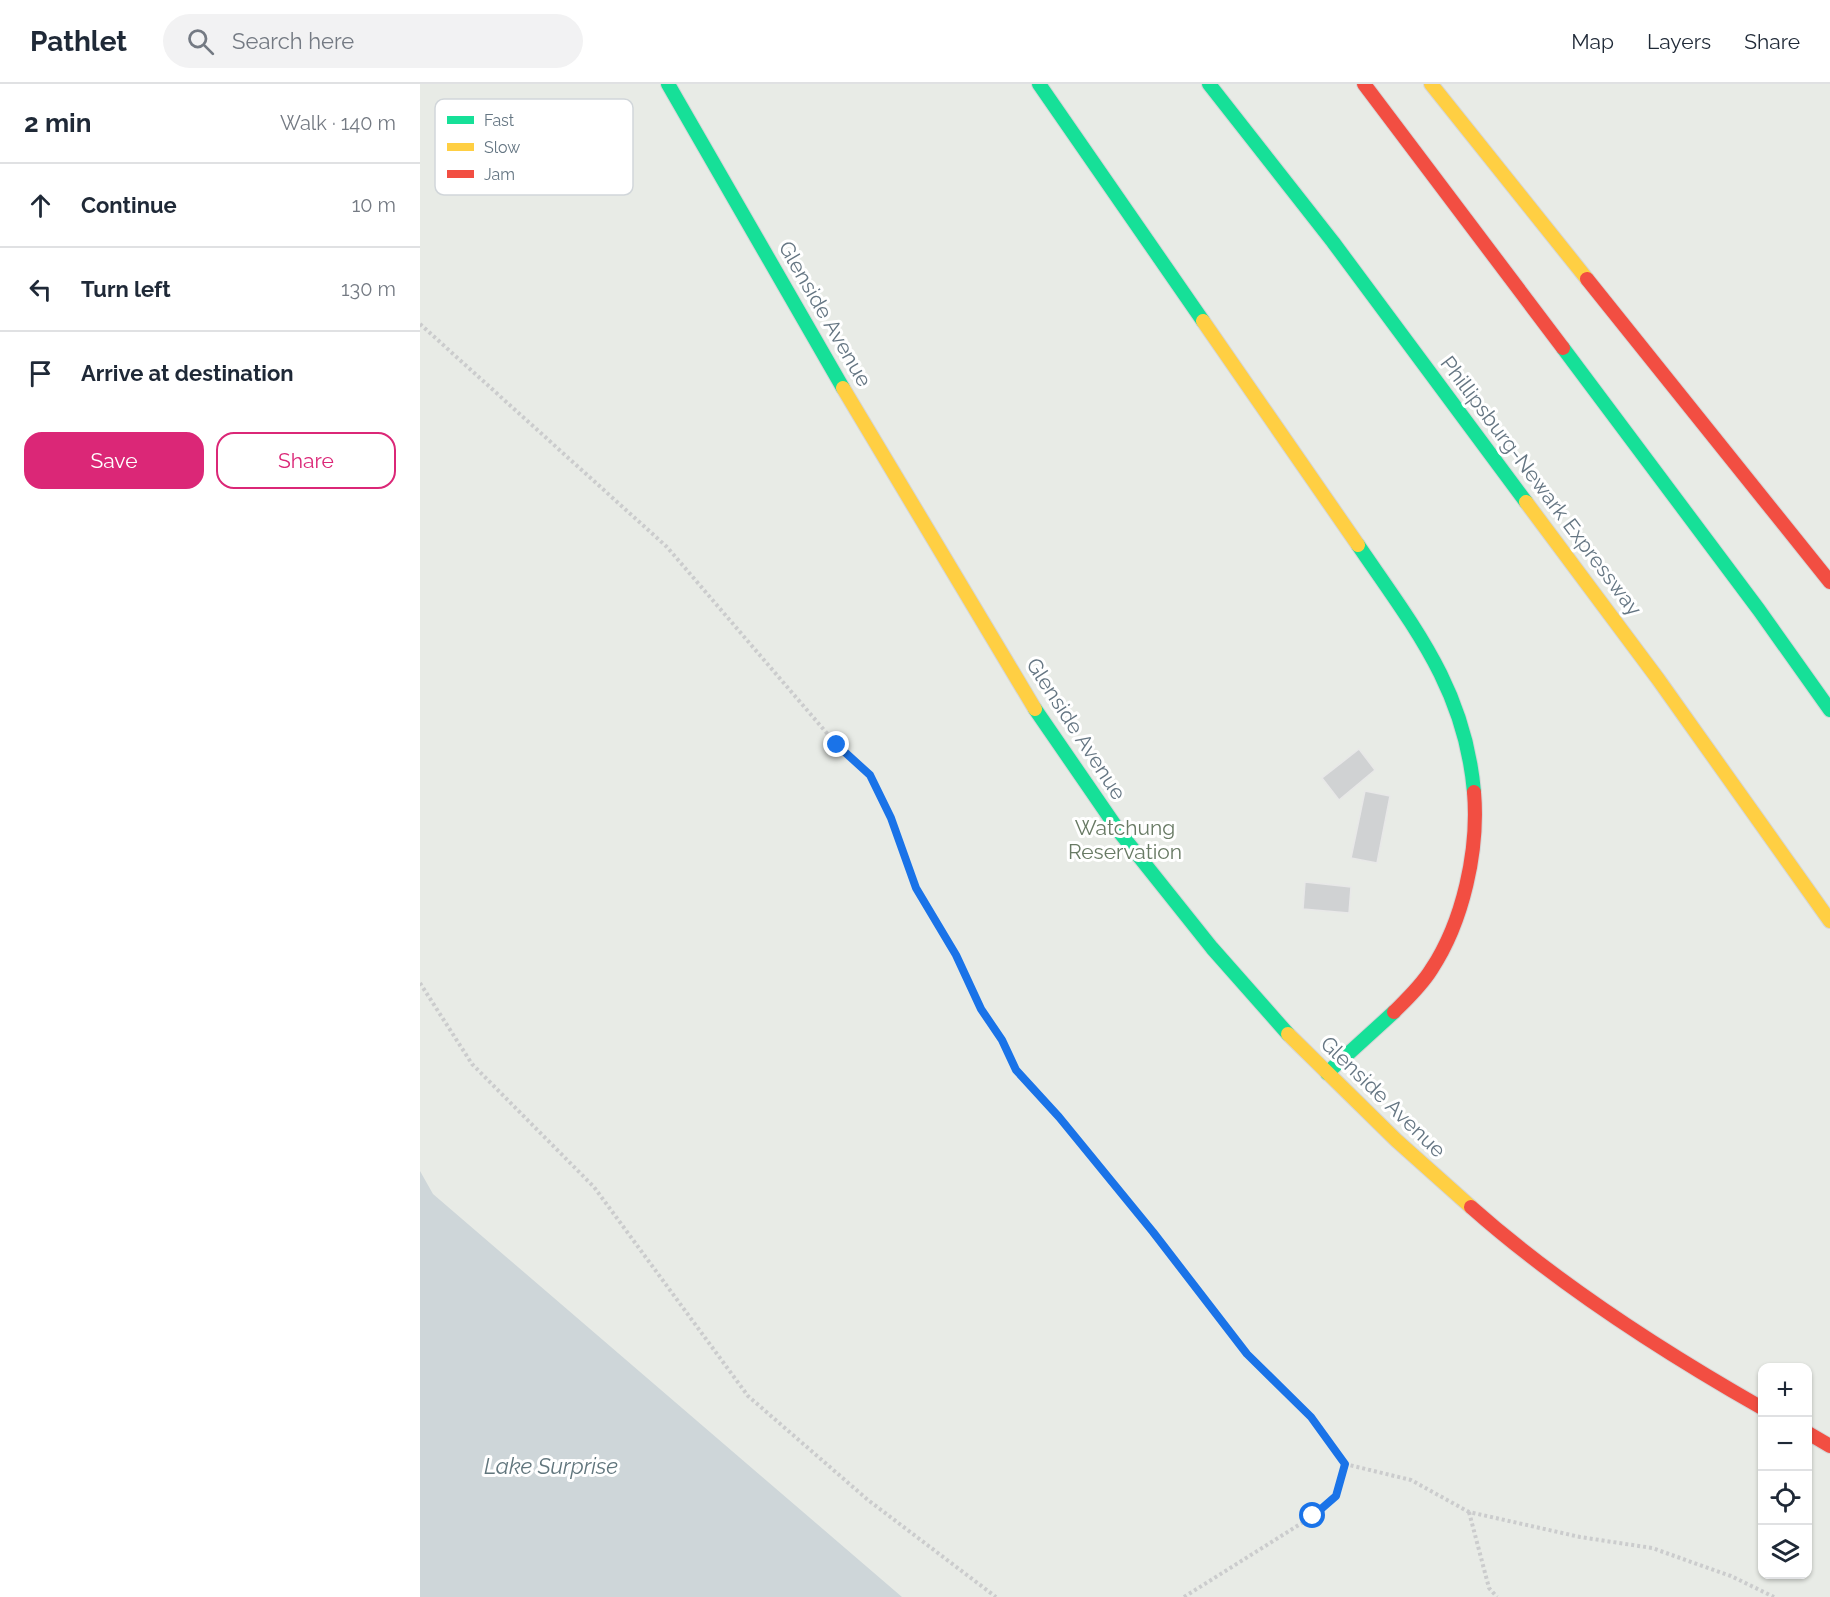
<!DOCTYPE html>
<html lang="en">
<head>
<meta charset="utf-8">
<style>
	body { margin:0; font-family:Raleway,sans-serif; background:#f2f2f3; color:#1f2937 }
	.controls { position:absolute; right:18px; bottom:18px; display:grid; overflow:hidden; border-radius:12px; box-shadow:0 2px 4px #0004 }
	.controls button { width:54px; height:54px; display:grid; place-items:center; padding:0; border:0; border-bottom:2px solid #e0e1e3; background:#fff; color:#1f2937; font:30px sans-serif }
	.stop { position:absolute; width:18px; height:18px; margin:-14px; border:4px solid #1a73e8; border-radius:50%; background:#fff }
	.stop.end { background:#1a73e8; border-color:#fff; box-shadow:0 2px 6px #0008 }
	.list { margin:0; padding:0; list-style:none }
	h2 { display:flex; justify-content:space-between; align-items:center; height:78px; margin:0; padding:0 24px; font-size:26px }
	h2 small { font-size:20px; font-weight:400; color:#747a83 }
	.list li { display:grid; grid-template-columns:39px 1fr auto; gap:18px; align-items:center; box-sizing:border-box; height:84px; padding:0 24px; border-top:2px solid #e0e1e3 }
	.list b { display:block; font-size:22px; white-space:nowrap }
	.list em { font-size:20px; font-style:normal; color:#747a83 }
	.actions { display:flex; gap:12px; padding:18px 24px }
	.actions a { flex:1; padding:14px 0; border:2px solid #db2777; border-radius:18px; text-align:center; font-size:21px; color:#db2777 }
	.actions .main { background:#db2777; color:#fff }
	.icon { flex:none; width:33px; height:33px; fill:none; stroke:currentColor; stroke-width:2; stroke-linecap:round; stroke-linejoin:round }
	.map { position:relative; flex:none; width:1410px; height:1513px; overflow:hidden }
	header { display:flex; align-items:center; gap:36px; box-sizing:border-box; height:84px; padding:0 30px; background:#fff; border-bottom:2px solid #e0e1e3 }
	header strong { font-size:28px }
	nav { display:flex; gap:33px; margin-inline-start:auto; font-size:21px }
	.search { width:420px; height:54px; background:#f2f2f3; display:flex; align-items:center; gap:15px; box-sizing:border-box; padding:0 21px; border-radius:33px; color:#747a83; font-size:22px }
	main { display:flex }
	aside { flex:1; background:#fff }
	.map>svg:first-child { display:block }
	.green { fill:#e8ebe6; fill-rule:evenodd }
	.water { fill:#ced6d9 }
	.building { fill:#d0d2d3; stroke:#e8e8e8; stroke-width:1.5 }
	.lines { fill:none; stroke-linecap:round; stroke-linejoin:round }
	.fast-casing { stroke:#d5d6d7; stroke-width:16 }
	.slow-casing { stroke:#d5d6d7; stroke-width:16 }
	.jam-casing { stroke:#d5d6d7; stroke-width:16 }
	.path { stroke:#cbcccd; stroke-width:4; stroke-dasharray:3 3; stroke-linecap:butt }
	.fast { stroke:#16e098; stroke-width:14 }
	.slow { stroke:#ffcf43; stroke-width:14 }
	.jam { stroke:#f24e42; stroke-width:14 }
	.route { stroke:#1a73e8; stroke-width:8 }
	.labels { text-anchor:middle; stroke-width:6; stroke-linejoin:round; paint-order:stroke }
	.street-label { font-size:21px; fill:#657683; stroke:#fff }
	.park-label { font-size:21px; fill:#687a64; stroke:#fff }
	.water-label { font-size:22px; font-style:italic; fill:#60757c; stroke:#fff }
	.key { fill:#fff; stroke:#d1d6da; stroke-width:1.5 }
	.key-label { font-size:16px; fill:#657683 }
</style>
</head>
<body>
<header>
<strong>Pathlet</strong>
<div class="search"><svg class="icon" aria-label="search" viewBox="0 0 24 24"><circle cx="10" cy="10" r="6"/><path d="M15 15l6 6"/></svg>Search here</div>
<nav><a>Map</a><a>Layers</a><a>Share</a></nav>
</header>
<main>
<aside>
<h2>2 min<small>Walk · 140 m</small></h2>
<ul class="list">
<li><svg class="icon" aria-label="ahead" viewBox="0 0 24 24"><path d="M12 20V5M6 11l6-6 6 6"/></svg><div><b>Continue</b></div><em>10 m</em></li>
<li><svg class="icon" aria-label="left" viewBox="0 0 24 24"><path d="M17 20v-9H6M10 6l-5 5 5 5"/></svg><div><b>Turn left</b></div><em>130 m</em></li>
<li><svg class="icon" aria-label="arrive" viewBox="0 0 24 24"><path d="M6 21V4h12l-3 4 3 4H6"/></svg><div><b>Arrive at destination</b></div></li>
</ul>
<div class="actions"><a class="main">Save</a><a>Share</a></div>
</aside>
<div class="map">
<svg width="1410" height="1513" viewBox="0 0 1410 1513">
	<rect width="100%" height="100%" fill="#f9f9f9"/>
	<path class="green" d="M0,0H1410V1513H0ZM1342,1284H1388V1490H1342Z"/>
	<path class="water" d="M0,1087L13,1110L482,1513H0Z"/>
	<g class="building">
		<path d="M939,665L955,686L919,716L902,694Z"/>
		<path d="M945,707L970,712L957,779L931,774Z"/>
		<path d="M885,798L931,803L929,829L883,825Z"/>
	</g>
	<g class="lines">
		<defs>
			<g id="fast">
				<path d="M248,0L423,304"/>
				<path d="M619,0L783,237"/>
				<path d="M789,0L913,158L1106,418"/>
				<path d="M1143,264L1339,526L1410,626"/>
				<path d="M938,461C994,543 1045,605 1054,708"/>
				<path d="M615,625L701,750L792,864L868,950"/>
				<path d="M907,989L974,928"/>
			</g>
			<g id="slow">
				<path d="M1011,0L1167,195"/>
				<path d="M783,237L938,461"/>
				<path d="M423,304L615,625"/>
				<path d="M1106,418L1238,595L1410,837"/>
				<path d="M868,950L976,1056L1051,1123"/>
			</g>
			<g id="jam">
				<path d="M944,0L1143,264"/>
				<path d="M1167,195L1410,498"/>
				<path d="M974,928C987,915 1001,902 1011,886C1043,838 1059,766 1054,708"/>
				<path d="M1051,1123C1139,1201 1240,1266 1342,1324"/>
				<path d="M1388,1349L1410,1362"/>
			</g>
		</defs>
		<use href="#fast" class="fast-casing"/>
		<use href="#slow" class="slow-casing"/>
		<use href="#jam" class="jam-casing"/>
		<g class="path">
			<path d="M0,240L247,463L417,661L449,691L470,734L496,804L536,871L561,925L582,956L596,986L639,1033L733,1148L827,1270L891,1333L925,1380L991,1396L1049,1428L1160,1453L1232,1464L1311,1492L1354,1513"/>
			<path d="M0,899L52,980L174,1103L328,1312L448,1416L576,1513"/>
			<path d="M1049,1428L1069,1504L1077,1513"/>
			<path d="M764,1513L893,1432L916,1412L925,1380"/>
		</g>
		<use href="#fast" class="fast"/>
		<use href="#slow" class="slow"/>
		<use href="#jam" class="jam"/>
	</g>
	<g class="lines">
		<path class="route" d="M417,661L450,691L471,734L496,804L536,871L561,925L582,956L596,986L639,1033L733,1148L827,1270L891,1333L925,1380L916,1412L893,1432"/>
	</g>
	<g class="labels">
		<g class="street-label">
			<text transform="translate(405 230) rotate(60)" y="7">Glenside Avenue</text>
			<text transform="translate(1121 402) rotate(53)" y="7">Phillipsburg-Newark Expressway</text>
			<text transform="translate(656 645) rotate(57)" y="7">Glenside Avenue</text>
			<text transform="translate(963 1013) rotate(44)" y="7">Glenside Avenue</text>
		</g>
		<g class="park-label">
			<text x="705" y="751">Watchung<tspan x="705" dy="24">Reservation</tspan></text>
		</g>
		<g class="water-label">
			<text x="131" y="1390">Lake Surprise</text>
		</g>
	</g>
	<rect x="15" y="15" width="198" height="96" rx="9" class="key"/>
	<rect x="27" y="32" width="27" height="8" fill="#16e098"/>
	<rect x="27" y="59" width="27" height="8" fill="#ffcf43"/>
	<rect x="27" y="86" width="27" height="8" fill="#f24e42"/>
	<g class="key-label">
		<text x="64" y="42">Fast</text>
		<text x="64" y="69">Slow</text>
		<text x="64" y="96">Jam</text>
	</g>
</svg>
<div class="controls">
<button>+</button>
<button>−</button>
<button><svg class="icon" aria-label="locate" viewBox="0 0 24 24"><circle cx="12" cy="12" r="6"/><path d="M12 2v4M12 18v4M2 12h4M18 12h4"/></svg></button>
<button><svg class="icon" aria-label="layers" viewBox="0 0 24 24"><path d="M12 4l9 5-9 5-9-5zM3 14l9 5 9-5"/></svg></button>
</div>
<div class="stop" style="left:893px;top:1432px"></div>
<div class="stop end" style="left:417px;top:661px"></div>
</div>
</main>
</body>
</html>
